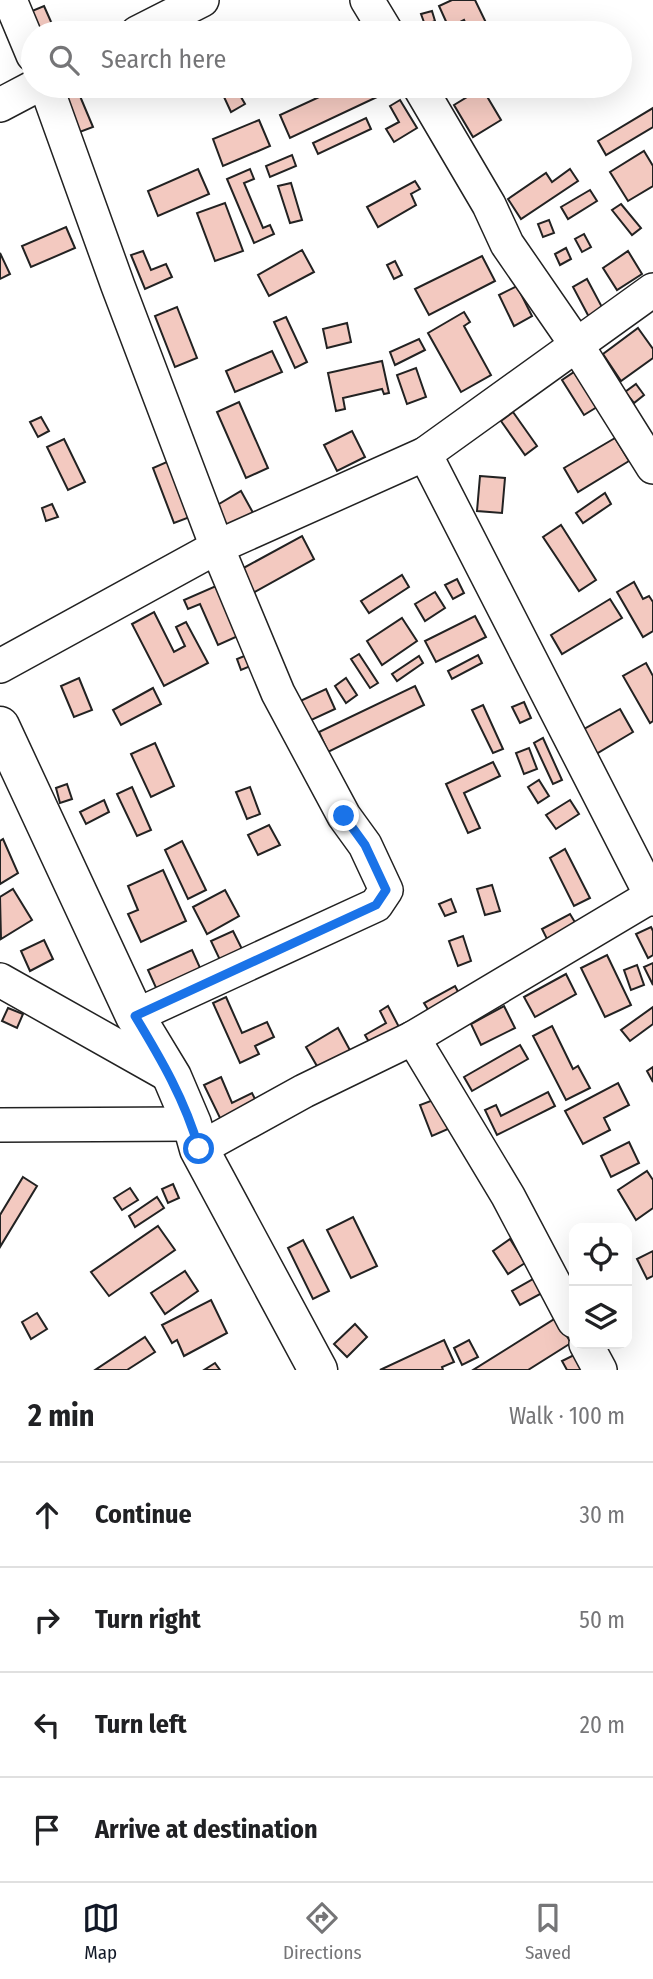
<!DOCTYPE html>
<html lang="en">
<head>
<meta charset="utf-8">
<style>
	body { margin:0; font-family:"Fira Sans Condensed",sans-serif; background:#f2f2f2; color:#202124 }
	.controls { position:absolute; right:21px; bottom:21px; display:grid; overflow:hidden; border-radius:14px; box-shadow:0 7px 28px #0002 }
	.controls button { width:63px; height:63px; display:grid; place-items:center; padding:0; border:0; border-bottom:2px solid #e0e0e0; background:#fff; color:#202124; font:35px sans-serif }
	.stop { position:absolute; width:21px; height:21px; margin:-16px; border:5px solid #1a73e8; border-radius:50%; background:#fff }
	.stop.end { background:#1a73e8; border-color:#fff; box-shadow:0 2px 7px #0008 }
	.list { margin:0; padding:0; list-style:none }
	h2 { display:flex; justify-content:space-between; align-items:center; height:91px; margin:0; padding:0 28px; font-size:30px }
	h2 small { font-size:23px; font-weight:400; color:#757577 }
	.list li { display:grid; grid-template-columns:46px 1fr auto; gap:21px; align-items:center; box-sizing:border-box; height:105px; padding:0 28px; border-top:2px solid #e0e0e0 }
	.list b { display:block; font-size:26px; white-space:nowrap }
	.list em { font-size:23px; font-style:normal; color:#757577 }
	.icon { flex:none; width:38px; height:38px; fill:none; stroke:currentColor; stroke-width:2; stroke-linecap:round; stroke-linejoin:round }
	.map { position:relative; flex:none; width:653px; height:1370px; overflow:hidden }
	.search { position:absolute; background:#fff; box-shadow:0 7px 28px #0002; left:21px; right:21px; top:21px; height:77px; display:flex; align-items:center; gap:18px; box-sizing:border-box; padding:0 24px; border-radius:38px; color:#757577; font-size:26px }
	.sheet { height:511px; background:#fff }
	nav { display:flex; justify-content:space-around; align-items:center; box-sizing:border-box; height:98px; border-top:2px solid #e0e0e0; background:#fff; font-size:19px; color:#757577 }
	nav a { display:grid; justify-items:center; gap:4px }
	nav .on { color:#111827 }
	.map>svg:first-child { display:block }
	.building { fill:#f3c9c0; stroke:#222; stroke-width:2 }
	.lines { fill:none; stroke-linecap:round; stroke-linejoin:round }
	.street-casing { stroke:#222; stroke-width:36 }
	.secondary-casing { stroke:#222; stroke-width:41 }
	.street { stroke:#fff; stroke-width:33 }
	.secondary { stroke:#fff; stroke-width:38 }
	.route { stroke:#1a73e8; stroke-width:9 }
</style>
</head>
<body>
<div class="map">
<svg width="653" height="1370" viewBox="0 0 653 1370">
	<rect width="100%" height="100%" fill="#fff"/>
	<g class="building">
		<path d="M452,0H475L491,33H470L464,20L449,28L439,6Z"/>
		<path d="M44,6L56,33H41L32,11Z"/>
		<path d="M432,11L435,21L425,25L421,14Z"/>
		<path d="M343,86H350L353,92L366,86H392L394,89L290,138L280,115Z"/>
		<path d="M482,88L501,120L473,137L454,105Z"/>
		<path d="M77,89L93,127L77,133L62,95Z"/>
		<path d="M237,90L245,104L231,112L224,97Z"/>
		<path d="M400,100L417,128L394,142L386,129L399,122L390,106Z"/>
		<path d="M653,108V127L606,155L598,141Z"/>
		<path d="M366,118L371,129L318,154L313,143Z"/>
		<path d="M259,120L270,146L223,166L213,139Z"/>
		<path d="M644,151L653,166V186L628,201L610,172Z"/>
		<path d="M292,155L296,166L270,177L266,166Z"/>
		<path d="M198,169L209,194L158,216L148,191Z"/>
		<path d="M250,169L254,179L244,183L263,228L270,225L274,234L254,243L227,179Z"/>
		<path d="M570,169L578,181L521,219L508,199L546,173L552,182Z"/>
		<path d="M415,181L420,189L411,194L416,205L378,227L367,207Z"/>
		<path d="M291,183L302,220L290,223L278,186Z"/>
		<path d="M590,190L597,201L568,219L561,207Z"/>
		<path d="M225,203L243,251L215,261L197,213Z"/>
		<path d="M621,204L641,228L632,235L612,210Z"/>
		<path d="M549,220L554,233L543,237L538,224Z"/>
		<path d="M66,227L75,248L31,267L22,246Z"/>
		<path d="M584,234L591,247L582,252L575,239Z"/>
		<path d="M566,248L571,259L560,265L555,254Z"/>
		<path d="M302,250L314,272L269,296L258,275Z"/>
		<path d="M143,251L151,270L166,264L172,277L145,289L131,255Z"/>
		<path d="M628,251L642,274L617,290L603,268Z"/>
		<path d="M0,253L10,274L0,279Z"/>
		<path d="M482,256L495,281L429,315L415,289Z"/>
		<path d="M395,261L402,275L394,279L387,265Z"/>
		<path d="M587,279L603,309L589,317L573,287Z"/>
		<path d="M517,286L532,316L514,326L499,295Z"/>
		<path d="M177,307L197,358L175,367L155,316Z"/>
		<path d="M464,312L470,322L464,326L491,375L461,392L428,333Z"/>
		<path d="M286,317L307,362L295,368L274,322Z"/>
		<path d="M347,323L351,342L327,348L323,329Z"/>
		<path d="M638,328L653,349V358L621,381L603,354Z"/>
		<path d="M419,339L425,350L395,365L390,352Z"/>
		<path d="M272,351L282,372L235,392L226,371Z"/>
		<path d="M382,361L389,393L384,394L382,389L343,398L345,409L336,411L328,373Z"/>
		<path d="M416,368L426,397L407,404L397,375Z"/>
		<path d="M574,372L597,407L584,415L562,380Z"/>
		<path d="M636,384L644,395L634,403L625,392Z"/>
		<path d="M239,402L268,468L246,478L217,412Z"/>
		<path d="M513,412L537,446L525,455L501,421Z"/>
		<path d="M41,417L49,431L38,437L30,422Z"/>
		<path d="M352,431L365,457L337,471L324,445Z"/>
		<path d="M615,438L629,461L578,492L564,468Z"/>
		<path d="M64,439L85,482L68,490L47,447Z"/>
		<path d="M169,461L190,517L174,523L153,468Z"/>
		<path d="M480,476L505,478L502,513L477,511Z"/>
		<path d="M241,491L257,520L230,536L214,507Z"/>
		<path d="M605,493L611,504L583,523L576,513Z"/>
		<path d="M52,504L58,517L46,521L42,508Z"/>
		<path d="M561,525L596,580L579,591L543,537Z"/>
		<path d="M302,536L314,559L251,594L238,571Z"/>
		<path d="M402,575L409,587L369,613L361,601Z"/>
		<path d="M457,579L464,593L453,599L445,585Z"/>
		<path d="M634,582L643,599L649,596L653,602V631L643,637L617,592Z"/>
		<path d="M216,586L238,636L218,645L200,604L188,609L184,600Z"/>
		<path d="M435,592L445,608L425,621L415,604Z"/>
		<path d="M610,599L622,618L562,654L551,635Z"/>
		<path d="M154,612L174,652L185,646L176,627L186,622L208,663L164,686L132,624Z"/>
		<path d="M475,616L486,637L436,662L425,641Z"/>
		<path d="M402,618L417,641L382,665L367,641Z"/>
		<path d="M249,654L253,665L241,670L237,659Z"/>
		<path d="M359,654L378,683L370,688L351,659Z"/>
		<path d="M478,655L482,663L452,679L448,671Z"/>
		<path d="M419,656L423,663L397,681L392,674Z"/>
		<path d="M646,663L653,676V721L650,723L623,676Z"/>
		<path d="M79,678L92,710L74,717L61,686Z"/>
		<path d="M346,678L357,695L346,703L335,686Z"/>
		<path d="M415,686L424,705L328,752L319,732Z"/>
		<path d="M153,688L161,704L121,725L113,710Z"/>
		<path d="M326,689L335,709L307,722L298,702Z"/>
		<path d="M524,702L531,718L520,723L512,707Z"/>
		<path d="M483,705L503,749L493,753L472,710Z"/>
		<path d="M620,709L633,732L591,757L577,733Z"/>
		<path d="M543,738L562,780L553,784L534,743Z"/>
		<path d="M155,743L174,786L151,797L131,754Z"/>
		<path d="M529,748L537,769L524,774L516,753Z"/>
		<path d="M493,762L500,776L464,793L480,828L468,833L446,784Z"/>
		<path d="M539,780L549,796L538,803L528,787Z"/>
		<path d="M67,784L72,799L60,803L56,788Z"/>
		<path d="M132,787L151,830L137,836L117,794Z"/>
		<path d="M250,787L260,814L247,819L236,792Z"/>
		<path d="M104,800L109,812L86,824L80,812Z"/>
		<path d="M570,800L579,814L556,829L546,815Z"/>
		<path d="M269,825L280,845L258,855L248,835Z"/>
		<path d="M3,839L18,873L0,884V841Z"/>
		<path d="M182,841L206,890L188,899L165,850Z"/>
		<path d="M565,849L590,898L574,906L550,858Z"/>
		<path d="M163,870L186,921L141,942L128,914L138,910L128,886Z"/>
		<path d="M492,885L500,911L485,915L477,889Z"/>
		<path d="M13,889L32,920L1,939L0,897Z"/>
		<path d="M225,890L239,916L207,934L193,907Z"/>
		<path d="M451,899L456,912L445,916L439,904Z"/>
		<path d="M570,914L576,924L547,939L542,929Z"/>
		<path d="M651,927L653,931V955L648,958L636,934Z"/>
		<path d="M233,931L242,949L220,960L211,941Z"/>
		<path d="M463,936L471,961L458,966L449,941Z"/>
		<path d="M44,940L53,959L30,971L21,951Z"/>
		<path d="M192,950L201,970L157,990L148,970Z"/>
		<path d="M607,955L631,1005L605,1017L581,968Z"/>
		<path d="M653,963V985L644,967Z"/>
		<path d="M637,965L644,985L631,990L624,970Z"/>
		<path d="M566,974L576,994L535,1017L524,997Z"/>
		<path d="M455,986L462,999L432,1016L424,1003Z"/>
		<path d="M226,997L242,1033L267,1022L274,1037L255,1046L259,1054L240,1063L213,1003Z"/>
		<path d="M388,1006L399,1027L369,1042L365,1035L386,1023L380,1011Z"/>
		<path d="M504,1006L515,1028L481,1045L471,1024Z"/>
		<path d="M653,1007V1024L630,1041L621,1030Z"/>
		<path d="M8,1008L23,1014L17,1028L2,1021Z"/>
		<path d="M552,1026L573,1069L578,1066L590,1088L566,1100L533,1036Z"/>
		<path d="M338,1028L352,1054L321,1073L306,1047Z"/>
		<path d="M520,1045L528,1059L472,1091L464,1077Z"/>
		<path d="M653,1067V1082L647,1071Z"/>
		<path d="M221,1077L232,1103L252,1093L257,1103L221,1120L204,1085Z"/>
		<path d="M618,1083L629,1105L604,1118L610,1130L583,1144L565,1111Z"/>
		<path d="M548,1092L555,1106L497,1135L485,1110L496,1105L501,1116Z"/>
		<path d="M436,1099L448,1129L432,1136L420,1105Z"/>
		<path d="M629,1142L639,1163L611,1177L601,1156Z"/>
		<path d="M647,1171L653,1180V1208L636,1220L618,1190Z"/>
		<path d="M23,1177L37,1186L0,1247V1215Z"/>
		<path d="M173,1184L179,1198L168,1203L162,1189Z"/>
		<path d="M130,1188L138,1200L122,1210L114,1198Z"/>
		<path d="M157,1197L164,1208L135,1227L129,1216Z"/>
		<path d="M353,1217L377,1266L351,1278L327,1230Z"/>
		<path d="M158,1226L175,1250L109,1296L91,1272Z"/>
		<path d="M510,1239L525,1263L508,1274L493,1251Z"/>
		<path d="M303,1240L329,1291L313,1299L288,1248Z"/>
		<path d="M653,1251V1276L647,1279L637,1259Z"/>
		<path d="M185,1271L198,1291L165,1314L151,1293Z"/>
		<path d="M535,1278L542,1293L520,1305L512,1291Z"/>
		<path d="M211,1300L227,1333L184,1356L177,1340L172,1343L162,1325Z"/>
		<path d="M37,1313L47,1329L31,1339L22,1322Z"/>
		<path d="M556,1318L571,1343L528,1370H473Z"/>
		<path d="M355,1324L367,1337L347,1357L334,1344Z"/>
		<path d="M145,1337L155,1352L127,1370H95Z"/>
		<path d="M444,1340L454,1362L442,1367L443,1370H380Z"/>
		<path d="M469,1340L478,1357L462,1365L454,1348Z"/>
		<path d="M576,1354L585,1370H567L562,1361Z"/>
		<path d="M215,1363L220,1370H204Z"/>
	</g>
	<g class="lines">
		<defs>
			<g id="street">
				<path d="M10,0L33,55"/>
				<path d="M367,0L387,33"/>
				<path d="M137,33L202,0"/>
				<path d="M46,86L118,286L217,547L278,693L344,816L365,845L386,890L376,905L135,1016"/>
				<path d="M419,86L489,205L507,244L576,344L653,467"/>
				<path d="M0,105L36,86"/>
				<path d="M425,454L653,899"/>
				<path d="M0,666L217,547L425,454L653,290"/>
				<path d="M0,980L172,1077"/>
				<path d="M413,1038L508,1196L574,1321"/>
				<path d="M0,1125L192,1124"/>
				<path d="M199,1149L304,1091L413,1038L653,895"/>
				<path d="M586,1344L600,1370"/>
			</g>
			<path id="secondary" d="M0,726L135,1016L172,1077L192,1124L199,1149L318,1370"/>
		</defs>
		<use href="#street" class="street-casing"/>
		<use href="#secondary" class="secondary-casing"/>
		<use href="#street" class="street"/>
		<use href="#secondary" class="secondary"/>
	</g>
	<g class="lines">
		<path class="route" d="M199,1149C185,1100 161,1059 135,1016L376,905L386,890L365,845L344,816"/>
	</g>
</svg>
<div class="controls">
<button><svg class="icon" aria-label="locate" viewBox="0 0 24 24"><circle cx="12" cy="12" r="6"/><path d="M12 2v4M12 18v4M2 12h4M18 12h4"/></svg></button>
<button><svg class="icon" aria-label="layers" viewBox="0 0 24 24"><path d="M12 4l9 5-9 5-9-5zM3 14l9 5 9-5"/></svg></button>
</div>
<div class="stop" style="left:199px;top:1149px"></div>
<div class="stop end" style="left:344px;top:816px"></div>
<div class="search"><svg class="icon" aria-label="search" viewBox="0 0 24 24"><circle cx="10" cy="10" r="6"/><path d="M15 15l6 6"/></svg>Search here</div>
</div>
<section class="sheet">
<h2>2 min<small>Walk · 100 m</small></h2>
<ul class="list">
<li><svg class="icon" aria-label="ahead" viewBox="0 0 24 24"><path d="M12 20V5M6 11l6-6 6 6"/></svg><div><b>Continue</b></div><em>30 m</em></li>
<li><svg class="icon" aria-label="right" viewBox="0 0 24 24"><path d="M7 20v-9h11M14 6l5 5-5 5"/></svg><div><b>Turn right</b></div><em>50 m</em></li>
<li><svg class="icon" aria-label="left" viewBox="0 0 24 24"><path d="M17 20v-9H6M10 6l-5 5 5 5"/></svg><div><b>Turn left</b></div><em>20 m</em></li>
<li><svg class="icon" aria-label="arrive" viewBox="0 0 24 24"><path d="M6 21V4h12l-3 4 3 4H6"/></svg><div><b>Arrive at destination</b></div></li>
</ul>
</section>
<nav>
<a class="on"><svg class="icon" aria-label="map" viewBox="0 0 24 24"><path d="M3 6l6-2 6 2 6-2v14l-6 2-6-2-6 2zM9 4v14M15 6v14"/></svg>Map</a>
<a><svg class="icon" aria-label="directions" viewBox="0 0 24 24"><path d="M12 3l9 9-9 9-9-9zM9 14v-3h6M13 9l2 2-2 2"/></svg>Directions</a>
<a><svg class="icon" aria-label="saved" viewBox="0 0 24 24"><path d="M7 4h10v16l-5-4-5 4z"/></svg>Saved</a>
</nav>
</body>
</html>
